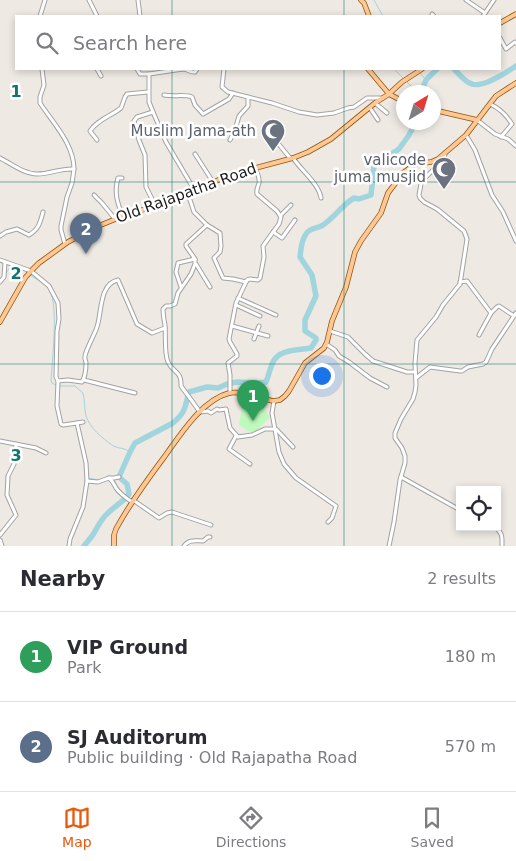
<!DOCTYPE html>
<html lang="en">
<head>
<meta charset="utf-8">
<style>
	body { margin:0; font-family:"DejaVu Sans",sans-serif; background:#f7f7f7; color:#2b2b33 }
	.controls { position:absolute; right:15px; bottom:15px; display:grid; overflow:hidden; border-radius:0px; box-shadow:0 2px 8px #0003 }
	.controls button { width:45px; height:45px; display:grid; place-items:center; padding:0; border:0; border-bottom:1px solid #e1e1e2; background:#fff; color:#2b2b33; font:25px sans-serif }
	.compass { position:absolute; left:396px; top:85px; width:45px; height:45px; border-radius:50%; background:#fff; box-shadow:0 2px 8px #0003; rotate:38deg }
	.you { position:absolute; left:321px; top:375px; width:18px; height:18px; margin:-12px; border:4px solid #fff; border-radius:50%; background:#1a73e8; box-shadow:0 0 0 8px #1a73e833 }
	.badge { display:grid; place-items:center; width:32px; height:32px; border-radius:50%; background:#ea580c; color:#fff; font-size:16px; font-weight:700 }
	.pin { position:absolute; translate:-50% -41px; filter:drop-shadow(0 1px 2px #0008) }
	.pin::after { content:''; position:absolute; top:26px; width:18px; height:15px; background:inherit; clip-path:polygon(0 0,100% 0,50% 100%) }
	.list { margin:0; padding:0; list-style:none }
	h2 { display:flex; justify-content:space-between; align-items:center; height:65px; margin:0; padding:0 20px; font-size:21px }
	h2 small { font-size:16px; font-weight:400; color:#7c7c81 }
	.list li { display:grid; grid-template-columns:32px 1fr auto; gap:15px; align-items:center; box-sizing:border-box; height:90px; padding:0 20px; border-top:1px solid #e1e1e2 }
	.list b { display:block; font-size:19px; white-space:nowrap }
	.list p { margin:0; font-size:16px; white-space:nowrap; color:#7c7c81 }
	.list em { font-size:16px; font-style:normal; color:#7c7c81 }
	.icon { flex:none; width:28px; height:28px; fill:none; stroke:currentColor; stroke-width:2; stroke-linecap:round; stroke-linejoin:round }
	.map { position:relative; flex:none; width:516px; height:546px; overflow:hidden }
	.search { position:absolute; background:#fff; box-shadow:0 2px 8px #0003; left:15px; right:15px; top:15px; height:55px; display:flex; align-items:center; gap:12px; box-sizing:border-box; padding:0 18px; border-radius:0px; color:#7c7c81; font-size:19px }
	.sheet { height:245px; background:#fff }
	nav { display:flex; justify-content:space-around; align-items:center; box-sizing:border-box; height:70px; border-top:1px solid #e1e1e2; background:#fff; font-size:14px; color:#7c7c81 }
	nav a { display:grid; justify-items:center; gap:2px }
	nav .on { color:#ea580c }
	.map>svg:first-child { display:block }
	.park { fill:#befabc }
	.lines { fill:none; stroke-linecap:round; stroke-linejoin:round }
	.stream { stroke:#a1d5dd; stroke-width:1 }
	.river { stroke:#a1d5dd; stroke-width:5.5 }
	.minor-casing { stroke:#a3a3a3; stroke-width:5 }
	.major-casing { stroke:#945500; stroke-width:5.5 }
	.minor { stroke:#fff; stroke-width:3 }
	.major { stroke:#fdc797; stroke-width:4 }
	.grid { fill:none; stroke:#0f766e; stroke-width:1; stroke-opacity:0.55 }
	.labels { text-anchor:middle; stroke-width:5; stroke-linejoin:round; paint-order:stroke }
	.worship-label { font-size:15px; fill:#5b616d; stroke:#fff; text-anchor:end }
	.street-label { font-size:15px; fill:#1c1c1c; stroke:#fff }
	.grid-label { font-size:16px; text-anchor:middle; font-weight:bold; fill:#0f766e; stroke:#fff; stroke-width:5; stroke-linejoin:round; paint-order:stroke }
</style>
</head>
<body>
<div class="map">
<svg width="516" height="546" viewBox="0 0 516 546">
	<rect width="100%" height="100%" fill="#eee9e2"/>
	<path class="park" d="M243,403H259L270,417L253,434L239,425Z"/>
	<g class="lines">
		<g class="stream">
			<path d="M374,0L383,16"/>
			<path d="M394,69L417,92"/>
			<path d="M416,69H417"/>
			<path d="M420,73L426,80"/>
			<path d="M19,268L27,272"/>
			<path d="M6,273L11,266"/>
			<path d="M30,275C36,279 45,283 49,289C59,305 52,361 51,380L52,383L56,385"/>
			<path d="M60,386H75L83,393C85,400 84,409 86,416C90,428 102,438 112,445C117,449 124,447 130,452"/>
			<path d="M88,478L99,480"/>
			<path d="M67,546L68,541"/>
		</g>
		<g class="river">
			<path d="M454,69C459,74 465,82 472,84C483,88 507,72 516,66"/>
			<path d="M421,92L426,80L437,69"/>
			<path d="M84,546C87,542 91,538 94,533C98,526 101,519 108,513C115,506 123,502 129,494L127,484L119,477L130,452L135,443L173,423C186,412 185,407 189,392L207,387L218,388L227,384L237,382L258,383L266,382C269,375 270,368 273,362C279,349 299,350 311,348L316,340V338L305,331V320L316,296L312,275L300,257C301,249 301,241 306,234C310,227 318,229 323,225C335,217 342,205 354,198L359,199L371,195L374,166L399,149L409,135L416,122"/>
		</g>
		<defs>
			<g id="minor">
				<path d="M89,0L97,16"/>
				<path d="M138,0L140,16"/>
				<path d="M466,0L485,13"/>
				<path d="M432,14L434,16"/>
				<path d="M40,16L45,0"/>
				<path d="M483,16L494,0"/>
				<path d="M500,38L506,49L515,42L516,43"/>
				<path d="M42,69L44,85L40,97V103C53,123 74,144 74,169"/>
				<path d="M97,69L101,76"/>
				<path d="M137,69L140,74H149V102L153,112L166,142L195,191"/>
				<path d="M224,69L222,87L228,92L272,103L299,112L317,115L334,113L348,108L354,107L367,98H383"/>
				<path d="M149,74L183,69C187,69 191,73 195,72L197,69"/>
				<path d="M164,95C174,97 184,94 192,97L195,105L203,114L229,99L233,93"/>
				<path d="M375,103L387,113"/>
				<path d="M490,104C499,108 507,116 512,124L501,137"/>
				<path d="M370,108L378,120"/>
				<path d="M153,112L137,117L134,121L139,140L145,155L146,187L155,205"/>
				<path d="M477,120L495,134L508,139L516,146"/>
				<path d="M273,129L277,142L290,158"/>
				<path d="M466,135L475,150L492,195L503,212L516,241"/>
				<path d="M97,140L90,131C97,120 111,116 121,108L125,97L127,94L148,92"/>
				<path d="M230,140L235,130L239,116L248,106V97"/>
				<path d="M195,154L213,182"/>
				<path d="M0,158C12,164 24,174 37,174C50,174 61,168 74,169L72,183L67,197L61,226V230L65,244"/>
				<path d="M293,158C301,170 319,184 321,198"/>
				<path d="M122,178H118C114,192 117,203 123,216"/>
				<path d="M188,194L194,212L207,225L220,233L221,246L220,252L214,258L223,278L233,279L246,282"/>
				<path d="M94,195L102,203L115,219"/>
				<path d="M280,216L291,205"/>
				<path d="M207,225L186,244V246L195,259V264L191,274L178,293L175,304L170,306H166L163,309C163,314 164,320 165,325C166,336 164,353 168,362C173,373 182,371 181,386L200,412L208,411L211,413L217,409L219,410L226,409L230,428L238,437L252,435L265,429H276L293,447"/>
				<path d="M273,232L282,238L295,220"/>
				<path d="M0,236L6,232L17,229L29,235C39,229 40,223 43,212"/>
				<path d="M0,260L31,271L49,286L58,303L59,319L57,331L56,377L58,381L57,406L61,424L63,425L77,423L86,463L87,481"/>
				<path d="M196,264L210,287"/>
				<path d="M0,282L4,277L5,262"/>
				<path d="M460,282L467,281L491,313L479,335"/>
				<path d="M181,287L176,272L178,263L195,259"/>
				<path d="M238,298L276,315"/>
				<path d="M236,305L260,316"/>
				<path d="M491,313L497,307L499,306L514,316"/>
				<path d="M232,326L268,336"/>
				<path d="M330,331L348,337L365,354L373,361L407,372H415"/>
				<path d="M254,339L259,326"/>
				<path d="M326,344L335,350L339,356L349,362L370,378L387,387"/>
				<path d="M416,378L430,367L460,371H462L468,367L483,364L486,362L492,349L516,313"/>
				<path d="M84,380L135,393"/>
				<path d="M58,381L68,380L82,382C85,377 86,369 86,363C86,360 84,359 85,356C87,347 94,336 97,327C102,312 99,284 118,280L137,324L152,333L165,328"/>
				<path d="M230,393V375L228,363L237,356V354L230,342L229,339L236,303L247,280L250,279L258,280L260,278L264,257L263,246L279,224L281,217L277,211L257,194C256,189 258,187 259,183C260,178 257,172 255,168"/>
				<path d="M274,401L272,413L279,452L284,464L296,478L336,506L332,518L328,522"/>
				<path d="M77,423L83,422"/>
				<path d="M236,436L229,449L250,464"/>
				<path d="M0,441L36,448L46,453"/>
				<path d="M401,477L460,510"/>
				<path d="M109,478C113,481 114,484 116,488C120,494 126,498 132,502"/>
				<path d="M133,500L159,518L167,513L172,512L211,525"/>
				<path d="M495,527C503,534 502,536 502,546"/>
				<path d="M0,535L16,515L7,495L8,476L14,464L16,444"/>
				<path d="M0,540L2,546"/>
				<path d="M69,546L70,539L83,507L87,481L98,482L109,478H114L119,477"/>
				<path d="M184,546C189,539 196,541 203,541L208,537H210"/>
				<path d="M389,546L394,522L400,480L405,463V456L402,448L395,438V433L401,419L413,399L415,392L416,385L415,363L417,340L436,317L443,305L460,284L467,239L464,231L437,209L424,202L420,198L419,195L421,184L425,178L441,162L444,158L445,154"/>
			</g>
			<g id="major">
				<path d="M361,0L364,3L369,16"/>
				<path d="M500,23L516,14"/>
				<path d="M368,69L389,94L404,102"/>
				<path d="M434,110L477,120"/>
				<path d="M0,322L25,278L31,271L39,263L68,242L96,227L123,216L180,198L229,175L293,158L308,152L331,139L375,103L389,94L402,82L422,69"/>
				<path d="M114,546V535L116,529C130,503 147,480 165,456C180,435 202,400 229,393C242,390 260,399 274,401L280,400L285,396L289,391L305,363L324,348L327,342L332,321L346,287L355,252L361,241L381,213L388,193L403,173L415,164L431,162L438,159L466,135L496,96L516,83"/>
			</g>
		</defs>
		<use href="#minor" class="minor-casing"/>
		<use href="#major" class="major-casing"/>
		<use href="#minor" class="minor"/>
		<use href="#major" class="major"/>
	</g>
	<path class="grid" d="M172,0V16M344,0V16M172,69V546M344,69V546M0,182H516M0,364H516"/>
	<defs>
		<symbol id="mosque-pin" viewBox="-11 -11 22 30"><path d="M0 17L-7.5 6A9.5 9.5 0 1 1 7.5 6Z" fill="#6b7280" stroke="#fff"/><path d="M3.5-4.9A6 6 0 1 0 3.5 4.9A5 5 0 1 1 3.5-4.9Z" fill="#fff"/></symbol>
	</defs>
	<g fill-rule="evenodd">
		<use href="#mosque-pin" x="259" y="117" width="28" height="38"/>
		<use href="#mosque-pin" x="430" y="155" width="28" height="38"/>
	</g>
	<g class="labels">
		<g class="worship-label">
			<text x="256" y="136">Muslim Jama-ath</text>
			<text x="426" y="165">valicode<tspan x="426" dy="17">juma musjid</tspan></text>
		</g>
		<g class="street-label">
			<text transform="translate(186 193) rotate(-20)" y="5">Old Rajapatha Road</text>
		</g>
	</g>
	<g class="grid-label">
		<text x="16" y="97">1</text>
		<text x="16" y="279">2</text>
		<text x="16" y="461">3</text>
	</g>
</svg>
<div class="controls">
<button><svg class="icon" aria-label="locate" viewBox="0 0 24 24"><circle cx="12" cy="12" r="6"/><path d="M12 2v4M12 18v4M2 12h4M18 12h4"/></svg></button>
</div>
<svg class="compass" viewBox="-18 -18 36 36"><path d="M0-13l5 13h-10z" fill="#e53935"/><path d="M0 13l5-13h-10z" fill="#7c7c81"/></svg>
<div class="you"></div>
<div class="pin badge" style="left:253px;top:421px;background:#2e9e5b">1</div>
<div class="pin badge" style="left:86px;top:254px;background:#5c6f8a">2</div>
<div class="search"><svg class="icon" aria-label="search" viewBox="0 0 24 24"><circle cx="10" cy="10" r="6"/><path d="M15 15l6 6"/></svg>Search here</div>
</div>
<section class="sheet">
<h2>Nearby<small>2 results</small></h2>
<ul class="list">
<li><span class="badge" style="background:#2e9e5b">1</span><div><b>VIP Ground</b><p>Park</p></div><em>180 m</em></li>
<li><span class="badge" style="background:#5c6f8a">2</span><div><b>SJ Auditorum</b><p>Public building · Old Rajapatha Road</p></div><em>570 m</em></li>
</ul>
</section>
<nav>
<a class="on"><svg class="icon" aria-label="map" viewBox="0 0 24 24"><path d="M3 6l6-2 6 2 6-2v14l-6 2-6-2-6 2zM9 4v14M15 6v14"/></svg>Map</a>
<a><svg class="icon" aria-label="directions" viewBox="0 0 24 24"><path d="M12 3l9 9-9 9-9-9zM9 14v-3h6M13 9l2 2-2 2"/></svg>Directions</a>
<a><svg class="icon" aria-label="saved" viewBox="0 0 24 24"><path d="M7 4h10v16l-5-4-5 4z"/></svg>Saved</a>
</nav>
</body>
</html>
